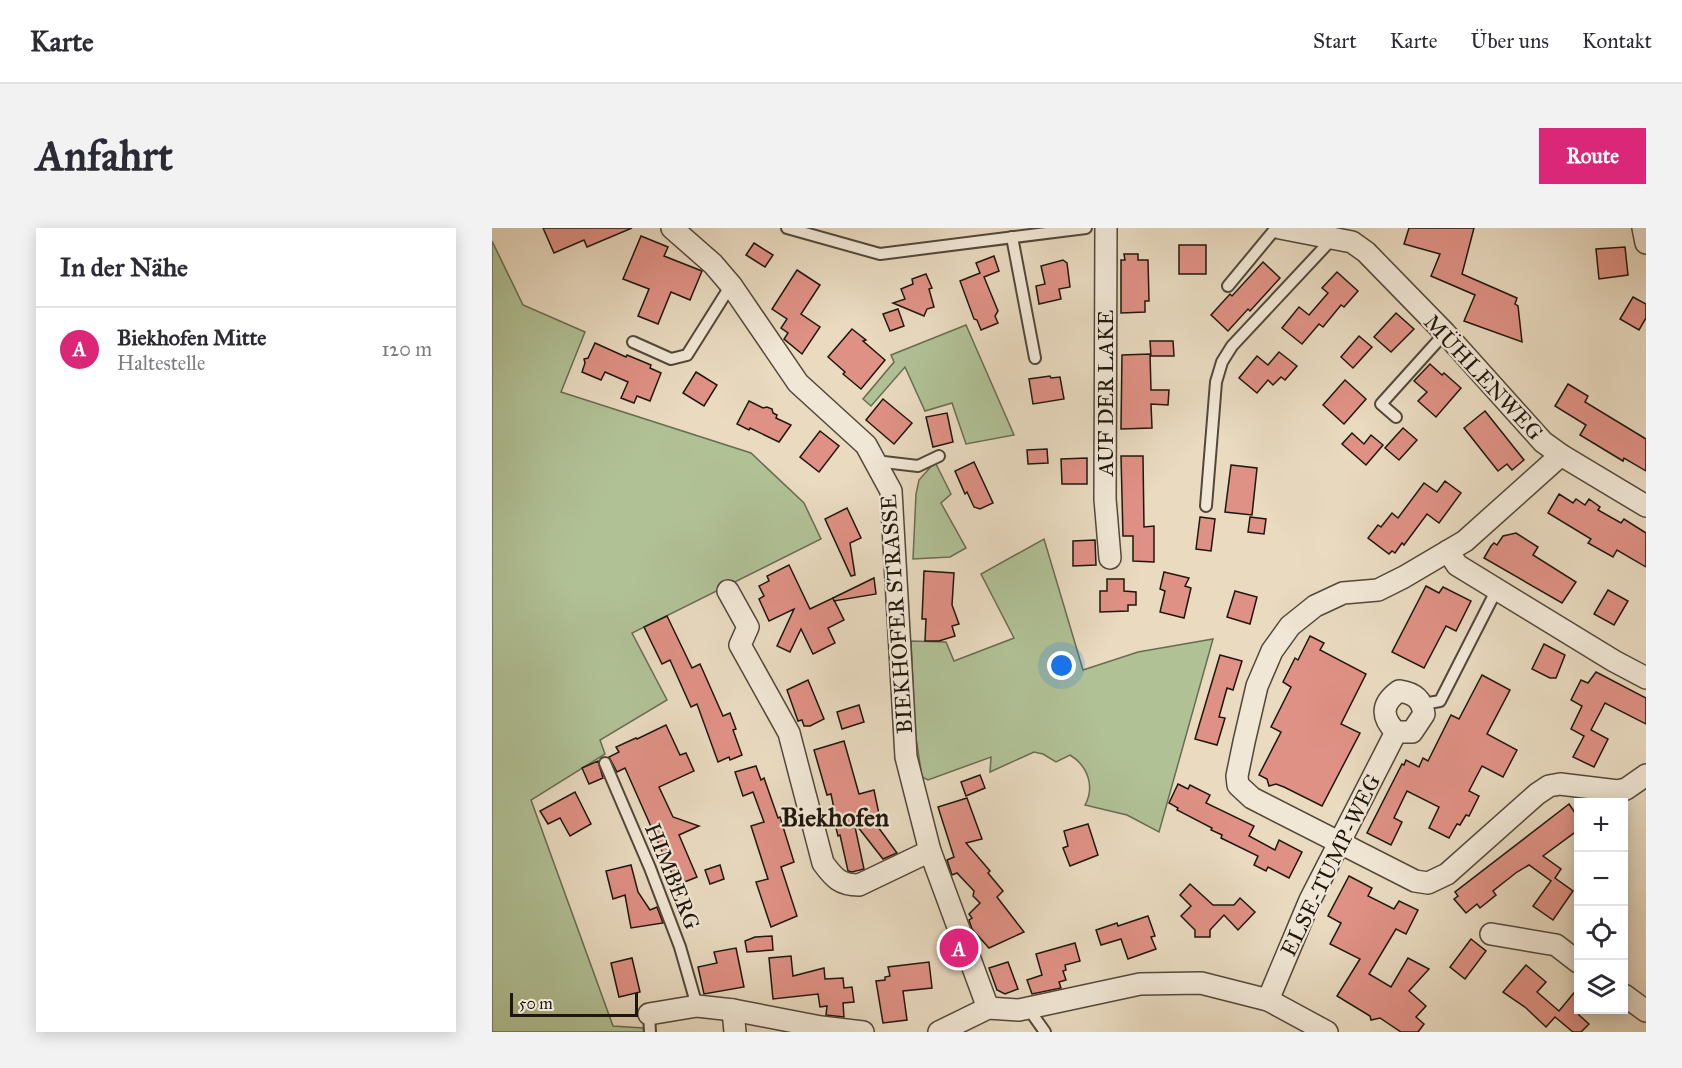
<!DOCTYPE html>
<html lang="de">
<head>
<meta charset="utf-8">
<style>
	body { margin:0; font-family:"IM FELL Great Primer",serif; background:#f2f2f3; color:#2b2b33 }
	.controls { position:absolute; right:18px; bottom:18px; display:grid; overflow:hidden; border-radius:0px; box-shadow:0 3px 15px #0003 }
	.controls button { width:54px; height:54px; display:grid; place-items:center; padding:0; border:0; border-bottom:2px solid #e1e1e2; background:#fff; color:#2b2b33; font:30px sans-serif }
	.scale { position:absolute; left:18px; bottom:15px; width:128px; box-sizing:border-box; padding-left:6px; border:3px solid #1f170d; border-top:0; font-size:16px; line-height:21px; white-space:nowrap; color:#1f170d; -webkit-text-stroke:4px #f1e7d6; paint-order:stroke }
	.you { position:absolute; left:570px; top:438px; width:21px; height:21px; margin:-15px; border:4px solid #fff; border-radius:50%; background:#1a73e8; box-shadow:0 0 0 9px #1a73e833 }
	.badge { display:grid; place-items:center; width:39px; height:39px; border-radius:50%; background:#db2777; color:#fff; font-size:20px; font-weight:700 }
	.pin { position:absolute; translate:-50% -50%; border:3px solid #fff; box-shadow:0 2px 6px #0006 }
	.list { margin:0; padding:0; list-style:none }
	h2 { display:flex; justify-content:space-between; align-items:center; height:78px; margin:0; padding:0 24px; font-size:26px }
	h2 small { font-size:20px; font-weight:400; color:#7c7c81 }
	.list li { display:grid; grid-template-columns:39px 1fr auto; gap:18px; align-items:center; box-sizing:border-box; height:84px; padding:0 24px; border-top:2px solid #e1e1e2 }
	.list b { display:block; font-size:22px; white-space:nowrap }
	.list p { margin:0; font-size:20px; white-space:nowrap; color:#7c7c81 }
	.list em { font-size:20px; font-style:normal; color:#7c7c81 }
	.icon { flex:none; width:33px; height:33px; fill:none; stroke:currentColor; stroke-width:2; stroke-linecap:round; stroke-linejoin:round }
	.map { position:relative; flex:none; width:1154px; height:804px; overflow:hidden; border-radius:0px }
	header { display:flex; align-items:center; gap:36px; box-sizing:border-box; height:84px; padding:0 30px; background:#fff; border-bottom:2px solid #e1e1e2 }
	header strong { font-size:28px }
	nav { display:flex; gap:33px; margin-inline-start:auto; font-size:21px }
	.intro { display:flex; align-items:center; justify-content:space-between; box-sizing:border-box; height:144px; padding:0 36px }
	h1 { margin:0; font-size:42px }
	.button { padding:15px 27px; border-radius:0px; background:#db2777; color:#fff; font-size:21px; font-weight:700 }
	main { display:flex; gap:36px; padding:0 36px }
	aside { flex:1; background:#fff; border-radius:0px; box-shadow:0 3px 15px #0003 }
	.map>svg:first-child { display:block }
	.green { fill:#b1c196; stroke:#686c52; stroke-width:1.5 }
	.building { fill:#e09185; stroke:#1f170d; stroke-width:1.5 }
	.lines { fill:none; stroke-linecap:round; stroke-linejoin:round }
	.lane-casing { stroke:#52483a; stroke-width:14 }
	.street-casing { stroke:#52483a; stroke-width:24 }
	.lane { stroke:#f1e7d6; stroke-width:10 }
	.street { stroke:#f1e7d6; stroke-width:21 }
	.labels { text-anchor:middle; stroke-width:4.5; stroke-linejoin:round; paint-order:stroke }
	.street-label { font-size:22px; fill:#1f170d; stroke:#f1e7d6 }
	.quarter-label { font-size:26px; font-weight:bold; fill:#1f170d; stroke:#f1e7d6 }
</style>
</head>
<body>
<header>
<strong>Karte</strong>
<nav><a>Start</a><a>Karte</a><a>Über uns</a><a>Kontakt</a></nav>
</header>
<div class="intro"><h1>Anfahrt</h1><a class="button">Route</a></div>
<main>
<aside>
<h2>In der Nähe<small></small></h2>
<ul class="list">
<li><span class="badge">A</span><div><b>Biekhofen Mitte</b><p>Haltestelle</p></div><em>120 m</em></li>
</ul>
</aside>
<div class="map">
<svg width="1154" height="804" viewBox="0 0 1154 804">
	<rect width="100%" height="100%" fill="#e9dac0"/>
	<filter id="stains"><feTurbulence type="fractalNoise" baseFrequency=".00333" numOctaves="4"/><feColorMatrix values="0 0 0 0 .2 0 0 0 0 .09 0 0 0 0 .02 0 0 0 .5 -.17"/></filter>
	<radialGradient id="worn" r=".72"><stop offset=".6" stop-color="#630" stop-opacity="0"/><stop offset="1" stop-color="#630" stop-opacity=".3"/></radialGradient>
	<g class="green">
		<path d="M0,13L31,77L93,104L69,164L259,225L312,275L329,311L140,405L175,472L108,512L113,526L39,572L121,798L151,800L152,804H0Z"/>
		<path d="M474,97L522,207L474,216L460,175L433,183L413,139L379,178L371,171L402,134L399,127Z"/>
		<path d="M443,234L459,266L449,275L474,320L458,329L421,331L424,266L427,252Z"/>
		<path d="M552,311L591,442L646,424L721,411L667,604L635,587L593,577C603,559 596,538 578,527L564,534L551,526L542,524L498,544L499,529L436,552L430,549L423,503L419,413L454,414L462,433L522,410L489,346Z"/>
	</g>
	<g class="building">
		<path d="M51,0H140L95,19L92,12L62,25Z"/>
		<path d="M917,0H982L970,46L1025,70L1023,76L1026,78L1030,114L972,93L983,67L939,48L948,26L912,16Z"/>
		<path d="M149,8L176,19L172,28L210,43L198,72L179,64L166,96L146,88L157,61L131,51Z"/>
		<path d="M262,15L281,27L273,39L254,27Z"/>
		<rect x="687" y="17" width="27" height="29"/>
		<path d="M1133,19L1136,47L1107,51L1104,21Z"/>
		<path d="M632,26H646V32H656L657,73H653V84L629,85V32H633Z"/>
		<path d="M502,28L507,43L492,49L506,83L503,88L506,95L489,102L485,92L482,91L468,53L488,45L484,35Z"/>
		<path d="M571,32L575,35L578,59L567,61L569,71L547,76L544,58L553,56L549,38Z"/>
		<path d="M771,34L788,50L758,83L756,81L736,103L719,87L738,66L740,68Z"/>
		<path d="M305,42L328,57L309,86L328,99L310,126L292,111L296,105L289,100L295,91L280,81Z"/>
		<path d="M845,44L866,63L852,79L849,77L831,99L827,96L810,116L790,100L807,79L817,87L836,65L830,60Z"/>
		<path d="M434,46L440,60L437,61L442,79L435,81L432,88L401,75L413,71L409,61L421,56L420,51Z"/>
		<path d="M1141,69L1154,76V90L1147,102L1128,91Z"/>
		<path d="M406,81L412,98L398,103L391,86Z"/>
		<path d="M904,85L922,101L899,124L882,109Z"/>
		<path d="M360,101L374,112L371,113L393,132L369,161L351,146L353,144L336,129Z"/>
		<path d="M867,108L880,119L861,140L849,129Z"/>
		<path d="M658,113H681L682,128H659Z"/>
		<path d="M103,115L134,129L135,127L159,137L158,140L169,145L158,173L145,168L142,175L129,170L136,154L113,144L109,152L90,144L93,135L92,131L96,130Z"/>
		<path d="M787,124L805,138L793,152L789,149L781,157L776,152L765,165L747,150L765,128L776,137Z"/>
		<path d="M658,126L659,162H677L676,177L659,176L660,200L629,201L630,127Z"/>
		<path d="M938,136L950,147L952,145L969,160L944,189L926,173L935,164L922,153Z"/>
		<path d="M204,144L225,157L212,178L191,165Z"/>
		<path d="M558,148L559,150L568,149L572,171L541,176L537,151Z"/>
		<path d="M853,152L874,171L852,196L831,177Z"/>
		<path d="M1076,156L1096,168L1093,174L1154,211V243L1132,230L1131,233L1088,207L1094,197L1063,178Z"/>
		<path d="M391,171L420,195L402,216L374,192Z"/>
		<path d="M257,173L271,180L275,179L280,181L281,185L285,187L284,190L299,197L287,214L258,200L257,202L245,196Z"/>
		<path d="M993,183L1032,232L1020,242L1015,236L1006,243L972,200Z"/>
		<path d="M455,185L461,214L441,219L434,189Z"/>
		<path d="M911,200L925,212L907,232L893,220Z"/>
		<path d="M328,203L347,218L327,244L308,229Z"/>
		<path d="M860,205L872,216L879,207L891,217L874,237L850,216Z"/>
		<path d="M555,221L556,235L536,236L535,222Z"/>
		<path d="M629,228H651L652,299L662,298V334L641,333V308H631Z"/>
		<path d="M595,230V256H570L569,231Z"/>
		<path d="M482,234L501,275L488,281L482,279L475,264L473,266L463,243Z"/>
		<path d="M739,237L765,240L760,287L733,284Z"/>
		<path d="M953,253L969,265L947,295L935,286L912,317L910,315L903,325L900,323L897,326L876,310L886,297L889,299L900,285L906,290L932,255L945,264Z"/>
		<path d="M1067,266L1081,275L1084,271L1093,277L1097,271L1108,279L1106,282L1129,295L1132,291L1154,305V339L1125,322L1121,329L1096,315L1099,311L1056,285Z"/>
		<path d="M355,280L369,310L358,315L363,347L359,348L333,291Z"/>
		<path d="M708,289L723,291L719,323L704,321Z"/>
		<path d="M758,289L774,291L772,306L756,304Z"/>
		<path d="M1024,305L1046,319L1041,327L1084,354L1070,375L992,330L999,318L1002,315L1005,317L1011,308Z"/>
		<path d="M603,312L604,337L581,338V313Z"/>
		<path d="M297,337L318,381L341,370L352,392L336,400L343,415L321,426L309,401L298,424L285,418L302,381L277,393L267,371L272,368L267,358L277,353L275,348Z"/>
		<path d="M432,343L462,345L460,377L467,396L460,398L463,408L447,413H433L434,391H430Z"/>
		<path d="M672,344L697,350L693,358L699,360L692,390L668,384L673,363L668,361Z"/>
		<path d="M382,350L384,366L342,373L341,370Z"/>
		<path d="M615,351H632V363L644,364V377H636V383L608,384V363H615Z"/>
		<path d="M934,358L947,365L951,359L979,373L964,403L954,398L932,440L900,424Z"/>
		<path d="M1116,362L1136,373L1122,397L1102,386Z"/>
		<path d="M743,363L765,369L758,396L735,389Z"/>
		<path d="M175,388L200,440L208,436L231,488L238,485L244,501L241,502L250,527L238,532L237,529L226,534L205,476L199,479L178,432L170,436L152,399Z"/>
		<path d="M818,408L832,415L828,422L874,446L849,496L868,505L830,578L792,559L784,556L777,558L775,551L767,547L789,504L779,499L799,459L791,454L803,430L806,432Z"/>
		<path d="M1052,416L1073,427L1064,450H1058L1040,441Z"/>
		<path d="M728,427L750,433L741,462L735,460L727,489L733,490L725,517L703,511Z"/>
		<path d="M1104,444L1154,470V496L1113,475L1099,502L1116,511L1102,539L1081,529L1092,508L1079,501L1090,478L1079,472L1089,452L1096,455Z"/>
		<path d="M990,447L1018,462L995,506L1025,522L1011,549L990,538L977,563L987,568L977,588L974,587L968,597L965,596L957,610L937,600L947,579L915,563L902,590L910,594L899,617L875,605L910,536L912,537L914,532L927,539L931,530L936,533L959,487L967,491Z"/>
		<path d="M316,452L332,491L318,498H312L310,492L306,493L295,462Z"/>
		<path d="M367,477L372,494L350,501L345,484Z"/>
		<path d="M174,497L188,527L194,525L202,543L167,559L181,589L207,598L187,607L205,649L185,657L133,540L125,544L117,529L127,524L124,519L144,510L145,511Z"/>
		<path d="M352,513L367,566L382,562L387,586L378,588L405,625L391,631L362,594L372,641L360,644L356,643L348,607L346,608L343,596L345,595L339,566L335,567L322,522Z"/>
		<path d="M106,533L111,550L97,556L90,540Z"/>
		<path d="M264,538L269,552L272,550L286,590L288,589L302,634L289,639L305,688L279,699L264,654L276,651L259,598L272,594L261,564L251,568L243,544Z"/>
		<path d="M488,547L493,560L474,568L469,554Z"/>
		<path d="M686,556L696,561L698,557L718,567L714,575L762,598L757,608L783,622L787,612L810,624L797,650L776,639L774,643L762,637L766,628L729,610L730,607L719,602L720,600L685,582L686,580L677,575Z"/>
		<path d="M83,564L99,596L78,608L68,590L56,596L48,583Z"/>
		<path d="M475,570L490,611L474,615L498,643L496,645L511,663L505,669L532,704L497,720L480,701L477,692L480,690L477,686L488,675L481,668L482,663L465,645L460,647L455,632L462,629L446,579Z"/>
		<path d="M1077,576L1086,589V602L1051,628L1069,641L1063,650L1081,663L1061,692L1041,678L1059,653L1037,637L1025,644L1001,663L1004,667L988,680L985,676L974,685L962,671L966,668L963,664Z"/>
		<path d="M596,596L606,627L578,638L571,620L576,618L572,603Z"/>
		<path d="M139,637L146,664L158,682L165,679L171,695L139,700L133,667L121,671L114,643Z"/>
		<path d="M228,637L232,651L218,656L213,642Z"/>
		<path d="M857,648L880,660L876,668L902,681L907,673L926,682L914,706L904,701L877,746L899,759L916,730L937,741L917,763L934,778L924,789L932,796L926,804H909L888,790L879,792L878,788L845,768L868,731L838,716L849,695L836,688Z"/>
		<path d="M698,656L721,677H742L748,670L763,684L746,702L732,687L718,702V709H703V702L689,688L699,678L688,667Z"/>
		<path d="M656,688L663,708L659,709L664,721L636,731L629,711L609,717L604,702L625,695L626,698Z"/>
		<path d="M280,708L281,722L255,724L253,713L263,709Z"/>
		<path d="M979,711L994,723L973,751L958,739Z"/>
		<path d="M583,715L588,733L573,737L574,742L571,743L574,752L567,754L569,760L540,766L535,752L550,747L544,726Z"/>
		<path d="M244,720L252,759L212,766L206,739L225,735L222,724Z"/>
		<path d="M299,728L301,748L332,740L333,751L351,750L352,760L360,759L362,774L351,775L352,789L334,787L335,778L328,779L326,766L281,771L277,730Z"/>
		<path d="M140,730L148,764L127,769L119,735Z"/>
		<path d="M437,734L440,760L411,763L415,792L391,795L384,753L393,752V749L398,748L396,739Z"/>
		<path d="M516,734L526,761L513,766L505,762L497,740Z"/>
		<path d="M1034,737L1054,754L1045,764L1067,783L1086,760L1087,787L1097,796L1089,804H1081L1063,789L1054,799L1034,780L1011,764Z"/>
	</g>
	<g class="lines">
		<defs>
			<g id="lane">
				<path d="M295,0L388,26L594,0"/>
				<path d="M520,9L543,130"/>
				<path d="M736,58L784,0"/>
				<path d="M141,114L179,131L195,127L239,57"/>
				<path d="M904,189L889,176L953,105"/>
				<path d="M383,233L426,238L447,228"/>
				<path d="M714,278L724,154L730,134L740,118L841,10"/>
				<path d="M931,476L948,473L1005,361"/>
				<path d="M113,535L158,640L188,719L205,778"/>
				<path d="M536,780L553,804"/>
				<path d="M157,786L158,804"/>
			</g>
			<g id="street">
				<path d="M180,0L221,36L239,57L306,155L374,217L399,263L414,529L438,623L496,780"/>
				<path d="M614,0L613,271L618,330"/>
				<path d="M788,0L860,14L874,24L953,105L1051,214L1069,227L1154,278"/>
				<path d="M1151,0L1154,15"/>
				<path d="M1069,227L973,313L912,349L886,362L851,365L823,378L798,398L780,423L765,458L752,514L745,548L746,557L760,570L923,653L936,655L955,646L1045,566L1057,558L1068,556L1126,563L1134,561L1154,547"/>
				<path d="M956,323L965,337L1122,433L1154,450"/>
				<path d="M236,363L256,399L248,417L297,505L331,635C342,650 348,657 367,657L438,623"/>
				<path d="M999,706L1064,717L1086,734"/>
				<path d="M1132,767L1154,783"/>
				<path d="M776,772L818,672L904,504H920L932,486C930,471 922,465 907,463C889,476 889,489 904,504"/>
				<path d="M241,782L243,804"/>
				<path d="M157,786L205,778L241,782L329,799L371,804"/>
				<path d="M447,804L496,780L527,782L648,756L709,755L776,772L835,804"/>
			</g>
		</defs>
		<use href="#lane" class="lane-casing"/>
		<use href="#street" class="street-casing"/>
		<use href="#lane" class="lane"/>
		<use href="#street" class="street"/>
	</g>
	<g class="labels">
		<g class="street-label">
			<text transform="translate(992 149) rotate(47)" y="8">MÜHLENWEG</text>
			<text transform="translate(613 165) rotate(-90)" y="8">AUF DER LAKE</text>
			<text transform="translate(404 386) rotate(-94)" y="8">BIEKHOFER STRASSE</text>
			<text transform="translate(838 637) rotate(-64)" y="8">ELSE-TUMP-WEG</text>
			<text transform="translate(181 648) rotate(68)" y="8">HIMBERG</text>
		</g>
		<g class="quarter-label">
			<text x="343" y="598">Biekhofen</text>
		</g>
	</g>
	<rect width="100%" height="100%" filter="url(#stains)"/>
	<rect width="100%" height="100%" fill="url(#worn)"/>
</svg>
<div class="controls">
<button>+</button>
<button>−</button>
<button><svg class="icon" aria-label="locate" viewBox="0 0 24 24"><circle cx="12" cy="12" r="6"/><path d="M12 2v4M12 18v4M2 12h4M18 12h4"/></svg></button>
<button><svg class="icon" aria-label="layers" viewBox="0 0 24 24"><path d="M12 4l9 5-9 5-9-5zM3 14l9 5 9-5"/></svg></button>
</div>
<div class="scale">50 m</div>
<div class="you"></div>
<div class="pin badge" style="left:467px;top:720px">A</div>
</div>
</main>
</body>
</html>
